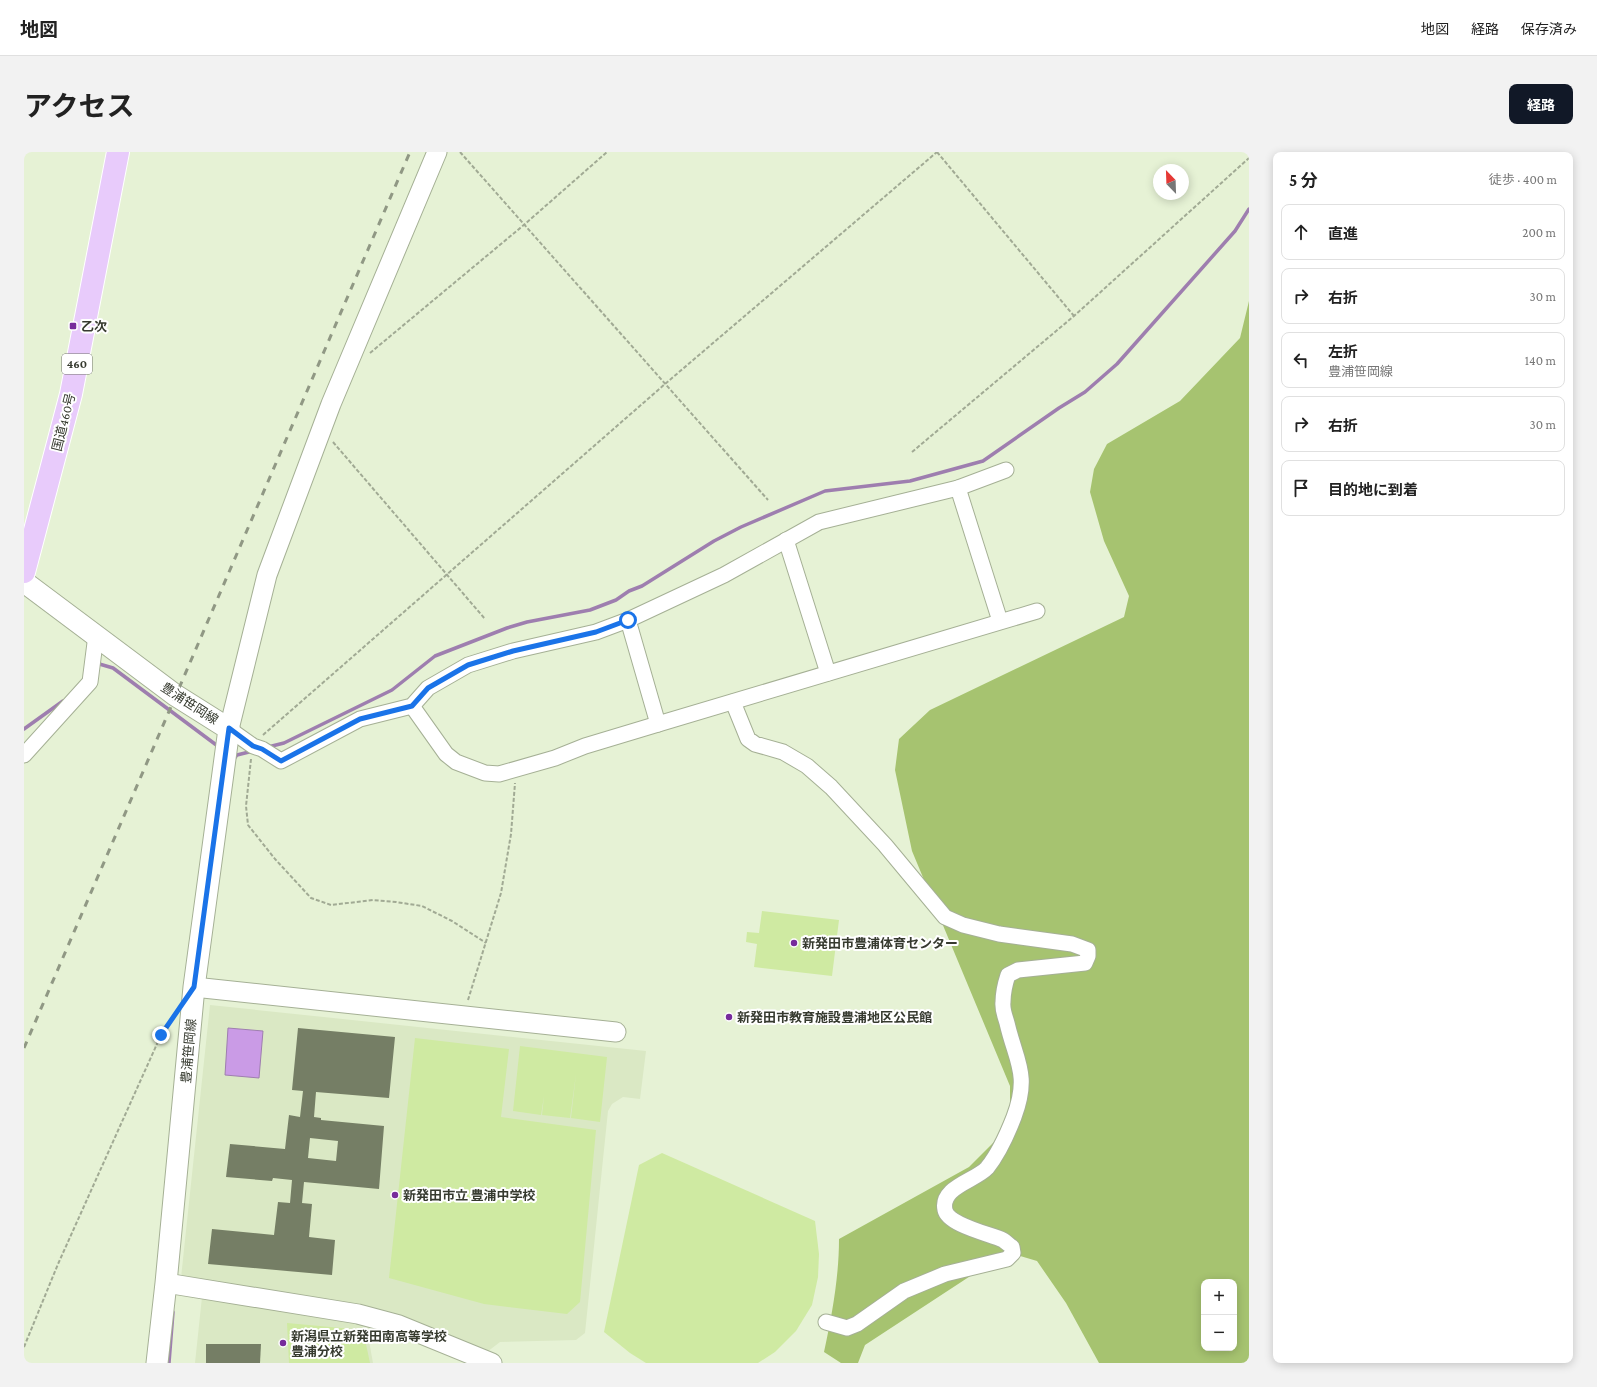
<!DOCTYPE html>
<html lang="ja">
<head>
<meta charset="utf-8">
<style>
	body { margin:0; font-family:"Crimson Pro","Noto Sans JP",serif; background:#f2f2f2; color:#222 }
	.controls { position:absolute; right:12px; bottom:12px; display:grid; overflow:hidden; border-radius:8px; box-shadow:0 2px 10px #0003 }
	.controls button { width:36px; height:36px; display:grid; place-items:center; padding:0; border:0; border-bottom:1px solid #e0e0e0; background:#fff; color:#222; font:20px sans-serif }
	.compass { position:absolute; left:1129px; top:12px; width:36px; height:36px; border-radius:50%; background:#fff; box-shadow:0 2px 10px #0003; rotate:337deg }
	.stop { position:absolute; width:12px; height:12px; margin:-9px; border:3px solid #1a73e8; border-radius:50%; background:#fff }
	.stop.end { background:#1a73e8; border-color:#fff; box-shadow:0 1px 4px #0008 }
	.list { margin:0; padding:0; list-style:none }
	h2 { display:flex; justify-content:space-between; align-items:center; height:52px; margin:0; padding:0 16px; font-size:17px }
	h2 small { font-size:13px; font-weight:400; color:#767676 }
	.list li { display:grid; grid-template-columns:26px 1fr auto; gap:12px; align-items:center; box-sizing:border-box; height:56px; margin:0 8px 8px; padding:0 8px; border:1px solid #e0e0e0; border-radius:8px }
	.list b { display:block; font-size:15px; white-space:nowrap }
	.list p { margin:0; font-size:13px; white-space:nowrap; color:#767676 }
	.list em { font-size:13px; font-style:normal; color:#767676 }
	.icon { flex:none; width:22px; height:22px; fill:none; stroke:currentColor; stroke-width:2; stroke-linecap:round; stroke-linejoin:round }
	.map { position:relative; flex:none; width:1225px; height:1211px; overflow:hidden; border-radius:8px }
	header { display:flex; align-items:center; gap:24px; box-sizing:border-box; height:56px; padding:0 20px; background:#fff; border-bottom:1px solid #e0e0e0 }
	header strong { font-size:19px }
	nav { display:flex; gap:22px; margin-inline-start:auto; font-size:14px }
	.intro { display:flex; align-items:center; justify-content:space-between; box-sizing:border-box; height:96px; padding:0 24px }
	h1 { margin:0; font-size:28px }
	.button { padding:10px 18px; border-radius:8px; background:#111827; color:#fff; font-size:14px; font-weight:700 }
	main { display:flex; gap:24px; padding:0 24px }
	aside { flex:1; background:#fff; border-radius:8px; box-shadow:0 2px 10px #0003 }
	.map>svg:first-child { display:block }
	.built { fill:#dae8c4 }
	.green { fill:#cfeaa2 }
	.forest { fill:#a6c370; fill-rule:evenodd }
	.water { fill:#ca9be6; stroke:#9e7eaf }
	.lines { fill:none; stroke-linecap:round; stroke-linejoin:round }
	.stream { stroke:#9e7eaf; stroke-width:3.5 }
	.building { fill:#757e65; fill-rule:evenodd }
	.minor-casing { stroke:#a5b095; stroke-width:17 }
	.tertiary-casing { stroke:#a5b095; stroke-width:21 }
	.secondary-casing { stroke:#a5b095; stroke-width:23 }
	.trunk-casing { stroke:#fff; stroke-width:24 }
	.path { stroke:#a1aa94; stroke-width:2; stroke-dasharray:4 2; stroke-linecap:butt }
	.minor { stroke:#fff; stroke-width:15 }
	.tertiary { stroke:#fff; stroke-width:19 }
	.secondary { stroke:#fff; stroke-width:21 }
	.trunk { stroke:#e8cbfb; stroke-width:22 }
	.rail { stroke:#909884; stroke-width:3; stroke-dasharray:7 7; stroke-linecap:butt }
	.route { stroke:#1a73e8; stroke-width:5 }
	.poi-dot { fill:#772b9c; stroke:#fff; stroke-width:1.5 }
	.labels { text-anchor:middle; stroke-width:4; stroke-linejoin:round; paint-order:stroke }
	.shield { fill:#fff; stroke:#72756d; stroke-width:1 }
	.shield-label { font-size:12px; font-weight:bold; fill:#363a2f }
	.poi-label { font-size:13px; font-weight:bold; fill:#363a2f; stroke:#fff; text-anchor:start }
	.street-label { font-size:13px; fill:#363a2f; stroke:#fff }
</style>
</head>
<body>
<header>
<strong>地図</strong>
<nav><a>地図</a><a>経路</a><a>保存済み</a></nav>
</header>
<div class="intro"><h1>アクセス</h1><a class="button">経路</a></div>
<main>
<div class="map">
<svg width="1225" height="1211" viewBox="0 0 1225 1211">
	<rect width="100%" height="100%" fill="#e6f2d5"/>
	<g class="built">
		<path d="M186,853L622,899L616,947L599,945L588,952L584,959L561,1181L552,1188L476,1190L463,1200L157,1126Z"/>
		<path d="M178,1145L342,1172L349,1211H171Z"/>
	</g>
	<g class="green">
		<path d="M738,759L815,768L808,824L730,815L733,792L722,790L723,780L735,781Z"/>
		<path d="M391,886L485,897L477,965L572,978L556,1150L543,1162L460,1152L365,1126Z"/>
		<path d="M496,894L583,905L576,970L547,966L552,922L546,966L518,963L520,944L517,963L489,959Z"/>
		<path d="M638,1001L791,1069L795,1102L794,1125L788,1153L772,1179L751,1200L734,1211H622L606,1201L580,1180L615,1013Z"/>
		<path d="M263,1171L339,1178L346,1211H265Z"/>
	</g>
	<path class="forest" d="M1225,149V1211H1075L1042,1151L1013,1109L983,1100L841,1193L834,1211H817L800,1200C808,1163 815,1125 815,1087L945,1015L973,987L986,967V934L888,699L871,618L875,587L906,558L1100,465L1105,444L1080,389L1066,340L1070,317L1083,292L1156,249L1216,186ZM1180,1130H1210V1196H1180Z"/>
	<path class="water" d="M204,876L239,879L235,926L201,923Z"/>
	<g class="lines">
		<g class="stream">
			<path d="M72,511L89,516L195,595"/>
			<path d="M0,577L39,549"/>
			<path d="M244,595L260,591L368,538L411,504L483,476L503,470L566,458L592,448L605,439L618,434L690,389L717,375L801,339L886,329L959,309L1035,256L1061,240L1093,212L1211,79L1225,57"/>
			<path d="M210,607L213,603L229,599"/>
			<path d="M145,1211L149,1160"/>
		</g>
	</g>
	<g class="building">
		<path d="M274,876L371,885L365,946L292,940L290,965L297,966V968L360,974L355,1037L280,1030L278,1051L288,1052L285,1085L311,1088L308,1123L184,1112L188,1077L250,1083L254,1050L266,1051L268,1028L249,1026L248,1029L202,1025L206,992L261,997L265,963L276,965L279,939L268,938ZM286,986L314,989L312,1009L284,1006Z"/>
		<path d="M182,1192H237L236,1211H182Z"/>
	</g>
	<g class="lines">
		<defs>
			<g id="minor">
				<path d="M934,336L976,469"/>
				<path d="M762,388L804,521"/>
				<path d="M604,468L634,572"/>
				<path d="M709,550L724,587L731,592L759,600L783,614L807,635L861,693L921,765L939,773L975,782L1048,792L1064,798V804L1061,811L994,818L984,823C981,832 979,841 979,850C978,857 981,864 983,871C992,910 1006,922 990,965C983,983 975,1001 963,1016C951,1029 916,1035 921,1058C924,1073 966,1082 979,1088C982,1090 985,1093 988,1095L989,1101L983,1107L921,1122L880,1139L833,1172L823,1176L802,1170"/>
				<path d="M388,554L422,602L432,610L461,621L475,622L531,606L561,594L634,572L1013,459"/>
				<path d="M205,577L229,594L238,597L257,609L336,567L388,554L404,536L444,513L489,499L572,480L604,468L700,423L795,370L934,336L982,318"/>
				<path d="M0,603L66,530L72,483"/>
			</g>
			<g id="tertiary">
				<path d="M205,577L243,423L307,252L413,0"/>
				<path d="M170,835L592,880"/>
				<path d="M142,1131L334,1162L375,1173L468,1211"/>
			</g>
			<path id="secondary" d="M0,430L151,543L205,577L170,835L142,1131L133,1211"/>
			<path id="trunk" d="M0,420L47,242L94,0"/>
		</defs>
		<use href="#minor" class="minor-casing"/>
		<use href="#tertiary" class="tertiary-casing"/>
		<use href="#secondary" class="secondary-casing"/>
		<use href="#trunk" class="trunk-casing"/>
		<g class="path">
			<path d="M436,0L744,348"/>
			<path d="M913,0L1050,164"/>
			<path d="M346,201L501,72L583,0"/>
			<path d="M309,290L461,467"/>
			<path d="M888,300L1050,164L1225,6"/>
			<path d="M239,583L641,232L913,0"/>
			<path d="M227,607L222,654L224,673L251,707L287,746L307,753L349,748L372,750L398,754L428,769L462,791"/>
			<path d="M444,848L477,741L487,682L491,631"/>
			<path d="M0,1195L34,1112L137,883L150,864"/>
		</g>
		<use href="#minor" class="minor"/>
		<use href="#tertiary" class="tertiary"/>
		<use href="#secondary" class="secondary"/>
		<use href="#trunk" class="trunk"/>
		<path class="rail" d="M0,896L386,0"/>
	</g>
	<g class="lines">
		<path class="route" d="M137,883L170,835L205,576L229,594L238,597L257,609L336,567L388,554L404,536L444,513L489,499L572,480L604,468"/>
	</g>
	<g class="poi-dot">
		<rect x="45" y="170" width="8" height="8" rx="2"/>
		<circle cx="770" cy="791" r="4"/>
		<circle cx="705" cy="865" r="4"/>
		<circle cx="371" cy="1043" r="4"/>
		<circle cx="259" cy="1191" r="4"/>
	</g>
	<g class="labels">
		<rect class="shield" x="38" y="202" width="30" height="20" rx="3"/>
		<g class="shield-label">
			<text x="53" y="216">460</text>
		</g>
		<g class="poi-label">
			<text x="57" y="179">乙次</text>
			<text x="778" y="796">新発田市豊浦体育センター</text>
			<text x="713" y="870">新発田市教育施設豊浦地区公民館</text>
			<text x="379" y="1048">新発田市立 豊浦中学校</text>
			<text x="267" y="1189">新潟県立新発田南高等学校<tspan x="267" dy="15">豊浦分校</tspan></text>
		</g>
		<g class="street-label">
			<text transform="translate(39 270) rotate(-76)" y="5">国道460号</text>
			<text transform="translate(166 551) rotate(33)" y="5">豊浦笹岡線</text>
			<text transform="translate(164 899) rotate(-85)" y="5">豊浦笹岡線</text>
		</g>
	</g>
</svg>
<div class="controls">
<button>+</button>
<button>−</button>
</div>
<svg class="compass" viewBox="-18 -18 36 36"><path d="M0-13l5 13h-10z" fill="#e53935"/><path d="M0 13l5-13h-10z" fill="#767676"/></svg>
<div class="stop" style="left:604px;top:468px"></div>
<div class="stop end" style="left:137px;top:883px"></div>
</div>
<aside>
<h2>5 分<small>徒歩 · 400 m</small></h2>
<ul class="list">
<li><svg class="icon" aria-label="ahead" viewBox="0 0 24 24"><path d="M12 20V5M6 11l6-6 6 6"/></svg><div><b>直進</b></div><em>200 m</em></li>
<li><svg class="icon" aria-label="right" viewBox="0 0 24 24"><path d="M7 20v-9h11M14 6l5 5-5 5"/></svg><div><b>右折</b></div><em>30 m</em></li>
<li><svg class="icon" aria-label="left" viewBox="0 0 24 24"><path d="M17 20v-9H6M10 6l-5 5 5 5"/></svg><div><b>左折</b><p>豊浦笹岡線</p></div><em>140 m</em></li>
<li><svg class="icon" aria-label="right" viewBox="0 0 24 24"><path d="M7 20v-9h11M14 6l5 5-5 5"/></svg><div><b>右折</b></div><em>30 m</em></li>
<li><svg class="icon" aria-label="arrive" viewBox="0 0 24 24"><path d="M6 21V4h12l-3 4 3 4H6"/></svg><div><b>目的地に到着</b></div></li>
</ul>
</aside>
</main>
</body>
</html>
